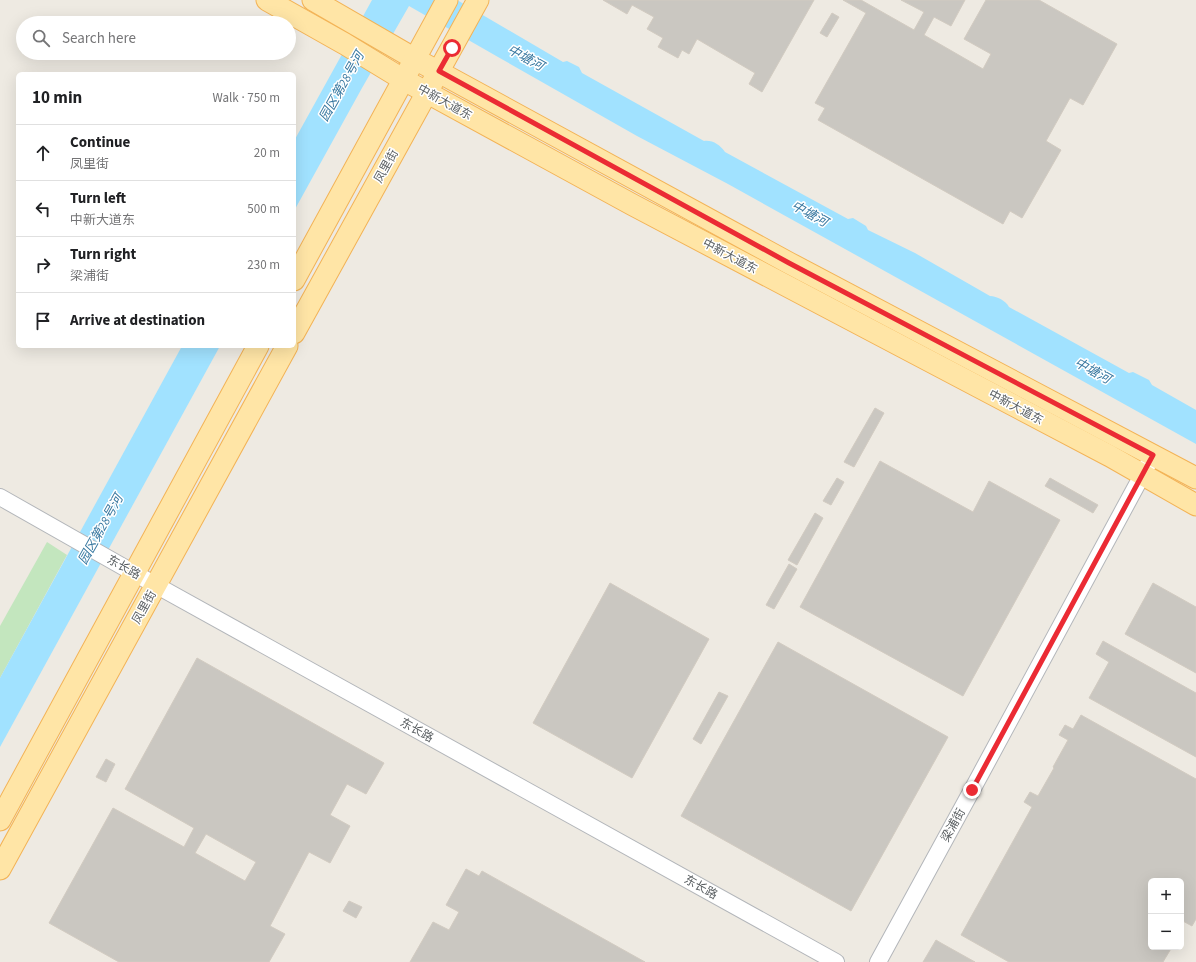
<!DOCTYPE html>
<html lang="en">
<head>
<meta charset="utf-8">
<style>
	body { margin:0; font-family:"Source Sans 3","Noto Sans SC",sans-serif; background:#f2f2f2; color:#202124 }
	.controls { position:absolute; right:12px; bottom:12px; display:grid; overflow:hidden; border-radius:6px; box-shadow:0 4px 16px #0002 }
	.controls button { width:36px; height:36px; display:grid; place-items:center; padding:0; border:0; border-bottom:1px solid #e0e0e0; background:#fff; color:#202124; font:20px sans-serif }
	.stop { position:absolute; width:12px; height:12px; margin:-9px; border:3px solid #eb2b34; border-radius:50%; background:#fff }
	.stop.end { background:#eb2b34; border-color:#fff; box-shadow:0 1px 4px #0008 }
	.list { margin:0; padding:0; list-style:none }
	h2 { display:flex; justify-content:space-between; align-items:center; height:52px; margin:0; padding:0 16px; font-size:17px }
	h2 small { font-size:13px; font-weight:400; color:#757577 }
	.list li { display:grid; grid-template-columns:26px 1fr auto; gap:12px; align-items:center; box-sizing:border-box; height:56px; padding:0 16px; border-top:1px solid #e0e0e0 }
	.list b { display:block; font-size:15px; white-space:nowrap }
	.list p { margin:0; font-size:13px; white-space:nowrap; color:#757577 }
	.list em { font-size:13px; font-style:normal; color:#757577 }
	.icon { flex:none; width:22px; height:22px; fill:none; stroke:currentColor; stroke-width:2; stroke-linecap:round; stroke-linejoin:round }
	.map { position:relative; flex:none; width:1196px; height:962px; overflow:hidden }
	.search { position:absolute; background:#fff; box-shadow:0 4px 16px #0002; left:16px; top:16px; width:280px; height:44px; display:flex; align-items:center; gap:10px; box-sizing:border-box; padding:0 14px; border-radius:22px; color:#757577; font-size:15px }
	.panel { position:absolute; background:#fff; box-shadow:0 4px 16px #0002; left:16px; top:72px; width:280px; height:276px; border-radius:6px }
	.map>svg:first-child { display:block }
	.green { fill:#c3e6be }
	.water { fill:#a1e2ff }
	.building { fill:#cac7c1; stroke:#d2cbc1; fill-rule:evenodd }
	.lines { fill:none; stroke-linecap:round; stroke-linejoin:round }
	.tertiary-casing { stroke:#b3b6ba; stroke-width:18 }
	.primary-casing { stroke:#f3b356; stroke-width:23 }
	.tertiary { stroke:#fff; stroke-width:16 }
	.primary { stroke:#ffe5a6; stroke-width:21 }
	.route { stroke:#eb2b34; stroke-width:5 }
	.labels { text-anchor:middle; stroke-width:3; stroke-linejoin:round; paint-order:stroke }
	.street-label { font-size:12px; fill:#5b6063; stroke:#fff }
	.water-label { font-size:13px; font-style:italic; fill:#3878a0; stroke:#fff }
</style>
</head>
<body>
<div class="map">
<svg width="1196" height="962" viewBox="0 0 1196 962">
	<rect width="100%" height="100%" fill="#eeeae2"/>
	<path class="green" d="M47,542L67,555L0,678V626Z"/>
	<g class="water">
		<path d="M372,0H457L563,62L567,61L579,67L582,73L704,141C713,140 720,145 725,152L848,219L853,218L866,226L868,230L915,253L990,296C997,296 1006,301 1009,307L1129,373L1133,372L1149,380L1152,385L1196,410V444L728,184L637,136L498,57L409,6L362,88L294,211V141Z"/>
		<path d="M182,346H220L0,747V678Z"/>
	</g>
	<g class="building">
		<path d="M603,0H814L762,92L749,84L755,73L697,39L689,54L682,50L678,58L658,47L663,38L647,29L654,17L632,5L627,14Z"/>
		<path d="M843,0H861L914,30L924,12L901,0H965L951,26L934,17L924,35L983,69L991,54L964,39L986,0H1039L1117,44L1083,105L1070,98L1046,141L1061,150L1022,218L1010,211L1003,224L818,120L825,108L815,103L866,13Z"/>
		<path d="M832,13L839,17L827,37L820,33Z"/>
		<path d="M875,408L884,413L854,467L844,462Z"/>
		<path d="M880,461L973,512L989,481L1060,520L963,696L800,607Z"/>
		<path d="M837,478L844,482L831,505L823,501Z"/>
		<path d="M1050,478L1098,505L1093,513L1045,486Z"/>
		<path d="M815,513L823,518L797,565L788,560Z"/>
		<path d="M789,564L797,569L774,609L766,605Z"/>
		<path d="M610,583L709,639L632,778L533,723Z"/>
		<path d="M1153,583L1196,607V673L1125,634Z"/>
		<path d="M1103,641L1196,693V757L1089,698L1109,662L1096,654Z"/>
		<path d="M778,642L948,737L851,911L681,816Z"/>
		<path d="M197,658L384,763L366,794L347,784L330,815L350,826L330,863L309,852L270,926L285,934L269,962H119L49,923L113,808L184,847L194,828L125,789ZM206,834L256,862L245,881L195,853Z"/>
		<path d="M719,692L728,696L701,744L693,739Z"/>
		<path d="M1081,715L1196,779V919L1192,926L1181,920V881H1151V947H1172L1163,962H1009L961,935L1032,807L1024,802L1030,792L1038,796L1054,768L1053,767L1068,740L1059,735L1065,725L1073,729Z"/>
		<path d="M106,759L115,764L106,782L96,777Z"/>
		<path d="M466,869L479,876L482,871L645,962H410L433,922L449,930L459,912L446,905Z"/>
		<path d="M349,901L362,907L356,918L343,911Z"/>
		<path d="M936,940L941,943L975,962H923Z"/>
	</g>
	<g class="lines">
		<defs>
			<g id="tertiary">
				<path d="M0,497L134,573L836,962"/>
				<path d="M878,962L972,790L1153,455"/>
			</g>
			<g id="primary">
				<path d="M267,0L345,44L404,80L633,205L1110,456L1196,505"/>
				<path d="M313,0L415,59L789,263L1196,478"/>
				<path d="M294,280L447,0"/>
				<path d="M294,333L478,0"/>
				<path d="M0,820L258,346"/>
				<path d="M0,869L287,346"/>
			</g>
		</defs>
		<use href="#tertiary" class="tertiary-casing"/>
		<use href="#primary" class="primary-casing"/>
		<use href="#tertiary" class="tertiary"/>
		<use href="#primary" class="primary"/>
	</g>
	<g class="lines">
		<path class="route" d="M452,48L439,71L789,263L1153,455L972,790"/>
	</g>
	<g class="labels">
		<g class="street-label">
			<text transform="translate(445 102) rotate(29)" y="4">中新大道东</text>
			<text transform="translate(386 166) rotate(-61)" y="4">凤里街</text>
			<text transform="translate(730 256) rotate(28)" y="4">中新大道东</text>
			<text transform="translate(1016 407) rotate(28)" y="4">中新大道东</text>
			<text transform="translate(124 567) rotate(29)" y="4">东长路</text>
			<text transform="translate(144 607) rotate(-61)" y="4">凤里街</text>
			<text transform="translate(417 730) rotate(29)" y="4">东长路</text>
			<text transform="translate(953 825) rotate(-61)" y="4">梁浦街</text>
			<text transform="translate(701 887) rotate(29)" y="4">东长路</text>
		</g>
		<g class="water-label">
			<text transform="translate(526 57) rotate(29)" y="5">中塘河</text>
			<text transform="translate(341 86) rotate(-61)" y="5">园区第28号河</text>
			<text transform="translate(810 213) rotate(29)" y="5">中塘河</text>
			<text transform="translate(1093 370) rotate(29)" y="5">中塘河</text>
			<text transform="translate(100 529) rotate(-61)" y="5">园区第28号河</text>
		</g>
	</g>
</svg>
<div class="controls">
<button>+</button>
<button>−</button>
</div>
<div class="stop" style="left:452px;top:48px"></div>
<div class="stop end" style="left:972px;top:790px"></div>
<div class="search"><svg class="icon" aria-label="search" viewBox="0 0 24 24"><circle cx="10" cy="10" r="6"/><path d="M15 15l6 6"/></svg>Search here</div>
<section class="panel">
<h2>10 min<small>Walk · 750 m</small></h2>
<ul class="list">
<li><svg class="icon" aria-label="ahead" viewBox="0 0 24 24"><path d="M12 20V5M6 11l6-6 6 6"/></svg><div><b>Continue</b><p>凤里街</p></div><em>20 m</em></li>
<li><svg class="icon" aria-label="left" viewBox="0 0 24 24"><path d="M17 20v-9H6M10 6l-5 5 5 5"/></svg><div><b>Turn left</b><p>中新大道东</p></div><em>500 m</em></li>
<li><svg class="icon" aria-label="right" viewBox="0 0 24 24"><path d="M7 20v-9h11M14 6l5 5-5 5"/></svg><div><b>Turn right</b><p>梁浦街</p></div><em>230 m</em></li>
<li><svg class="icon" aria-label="arrive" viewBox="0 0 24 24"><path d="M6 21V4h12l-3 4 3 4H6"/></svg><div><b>Arrive at destination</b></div></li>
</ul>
</section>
</div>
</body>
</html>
